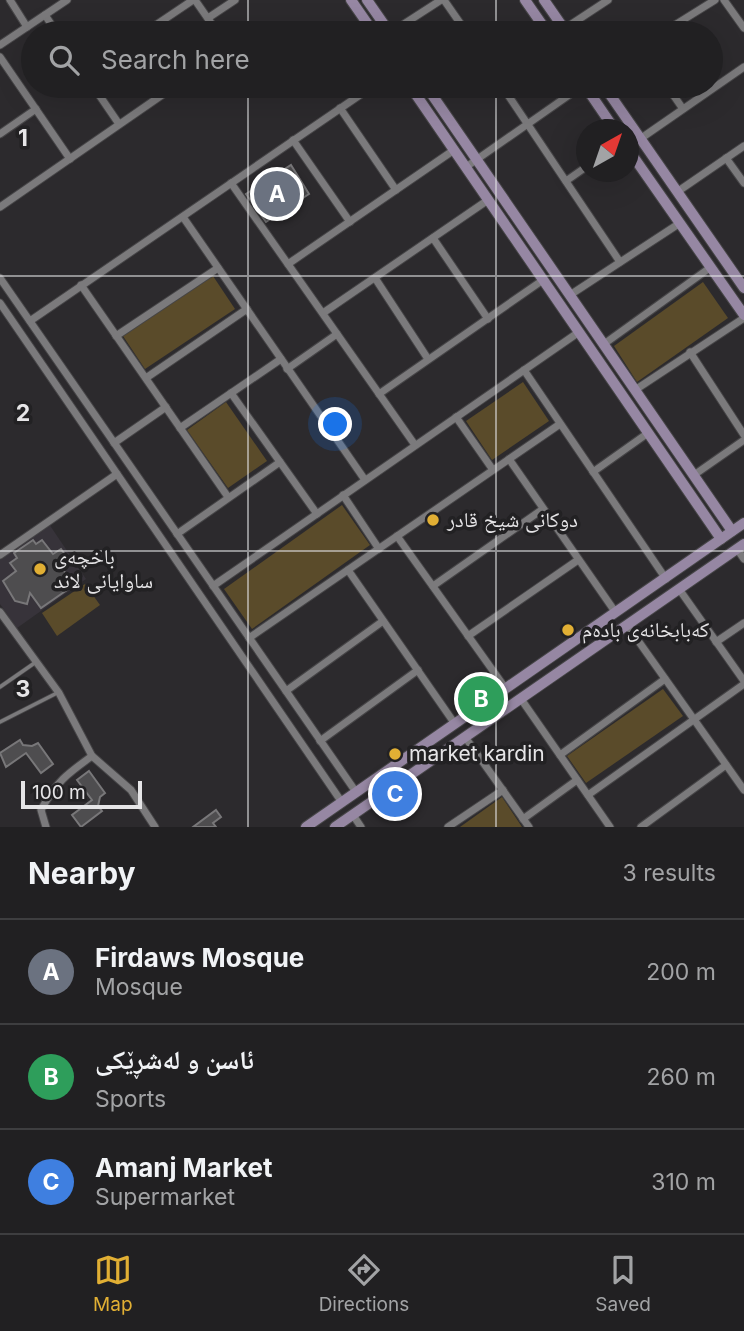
<!DOCTYPE html>
<html lang="en">
<head>
<meta charset="utf-8">
<style>
	body { margin:0; font-family:Inter,"Noto Naskh Arabic",sans-serif; background:#2d2d2f; color:#f1f3f6 }
	.compass { position:absolute; left:576px; top:119px; width:63px; height:63px; border-radius:50%; background:#212022; box-shadow:0 7px 28px #0002; rotate:40deg }
	.scale { position:absolute; left:21px; bottom:18px; width:121px; box-sizing:border-box; padding-left:7px; border:4px solid #e6e5e7; border-top:0; font-size:19px; line-height:24px; white-space:nowrap; color:#e6e5e7; -webkit-text-stroke:5px #222123; paint-order:stroke }
	.you { position:absolute; left:336px; top:425px; width:24px; height:24px; margin:-18px; border:5px solid #fff; border-radius:50%; background:#1a73e8; box-shadow:0 0 0 10px #1a73e833 }
	.badge { display:grid; place-items:center; width:46px; height:46px; border-radius:50%; background:#e1af34; color:#fff; font-size:23px; font-weight:700 }
	.pin { position:absolute; translate:-50% -50%; border:4px solid #fff; box-shadow:0 2px 7px #0006 }
	.list { margin:0; padding:0; list-style:none }
	h2 { display:flex; justify-content:space-between; align-items:center; height:91px; margin:0; padding:0 28px; font-size:30px }
	h2 small { font-size:23px; font-weight:400; color:#a2a3a5 }
	.list li { display:grid; grid-template-columns:46px 1fr auto; gap:21px; align-items:center; box-sizing:border-box; height:105px; padding:0 28px; border-top:2px solid #3e3e40 }
	.list b { display:block; font-size:26px; white-space:nowrap }
	.list p { margin:0; font-size:23px; white-space:nowrap; color:#a2a3a5 }
	.list em { font-size:23px; font-style:normal; color:#a2a3a5 }
	.icon { flex:none; width:38px; height:38px; fill:none; stroke:currentColor; stroke-width:2; stroke-linecap:round; stroke-linejoin:round }
	.map { position:relative; flex:none; width:744px; height:827px; overflow:hidden }
	.search { position:absolute; background:#212022; box-shadow:0 7px 28px #0002; left:21px; right:21px; top:21px; height:77px; display:flex; align-items:center; gap:18px; box-sizing:border-box; padding:0 24px; border-radius:38px; color:#a2a3a5; font-size:26px }
	.sheet { height:406px; background:#212022 }
	nav { display:flex; justify-content:space-around; align-items:center; box-sizing:border-box; height:98px; border-top:2px solid #3e3e40; background:#212022; font-size:19px; color:#a2a3a5 }
	nav a { display:grid; justify-items:center; gap:4px }
	nav .on { color:#e1af34 }
	.map>svg:first-child { display:block }
	.built { fill:#37333a }
	.green { fill:#5a4b2a }
	.building { fill:#4e4d4f; stroke:#787779; stroke-width:2 }
	.lines { fill:none; stroke-linecap:round; stroke-linejoin:round }
	.lane-casing { stroke:#464547; stroke-width:5 }
	.street-casing { stroke:#464547; stroke-width:9 }
	.secondary-casing { stroke:#464547; stroke-width:12 }
	.lane { stroke:#7b7a7c; stroke-width:3.5 }
	.street { stroke:#7b7a7c; stroke-width:7 }
	.secondary { stroke:#9687a3; stroke-width:10 }
	.grid { fill:none; stroke:#e6e5e7; stroke-width:2; stroke-opacity:0.55 }
	.poi-dot { fill:#e1af34; stroke:#222123; stroke-width:2.5 }
	.labels { text-anchor:middle; stroke-width:7; stroke-linejoin:round; paint-order:stroke }
	.poi-label { font-size:21px; fill:#e6e5e7; stroke:#222123; text-anchor:start }
	.grid-label { font-size:23px; text-anchor:middle; font-weight:bold; fill:#e6e5e7; stroke:#222123; stroke-width:7; stroke-linejoin:round; paint-order:stroke }
</style>
</head>
<body>
<div class="map">
<svg width="744" height="827" viewBox="0 0 744 827">
	<rect width="100%" height="100%" fill="#2c2a2d"/>
	<path class="built" d="M49,524L86,579L17,628L0,604V558Z"/>
	<g class="green">
		<path d="M213,276L235,309L145,369L123,336Z"/>
		<path d="M703,282L728,318L637,382L614,346Z"/>
		<path d="M523,382L549,421L492,460L466,421Z"/>
		<path d="M226,402L267,461L228,488L187,430Z"/>
		<path d="M342,505L370,545L252,629L224,589Z"/>
		<path d="M85,584L100,605L57,636L42,613Z"/>
		<path d="M663,689L683,716L586,783L567,756Z"/>
		<path d="M502,797L522,827H460Z"/>
	</g>
	<g class="building">
		<path d="M291,165L309,194L266,222L246,194Z"/>
		<path d="M33,540L36,544L42,540L53,554L61,549L66,556L58,562L70,580L64,585L67,590L41,608L30,593L27,604L15,601L3,581L16,571L10,563L17,558L14,553Z"/>
		<path d="M20,740L23,745L32,746L38,743L53,764L41,773L26,753L6,767L0,753Z"/>
		<path d="M89,771L105,793L100,797L98,806L102,811L81,827L72,815L92,800L77,780Z"/>
		<path d="M216,810L221,817L213,823L216,827H193Z"/>
	</g>
	<g class="lines">
		<defs>
			<g id="lane">
				<path d="M0,687L36,662"/>
				<path d="M0,722L57,693"/>
			</g>
			<g id="street">
				<path d="M10,0L27,27"/>
				<path d="M195,0L218,33"/>
				<path d="M444,0L467,33"/>
				<path d="M724,0L744,28"/>
				<path d="M45,15L57,33"/>
				<path d="M208,18L235,0"/>
				<path d="M564,29L608,0"/>
				<path d="M144,33L193,0"/>
				<path d="M390,33L441,0"/>
				<path d="M662,33L715,0"/>
				<path d="M0,45L67,0"/>
				<path d="M0,57L70,159"/>
				<path d="M93,86L119,124"/>
				<path d="M502,86L620,262"/>
				<path d="M667,86L683,109"/>
				<path d="M340,108L396,190"/>
				<path d="M0,134L36,109"/>
				<path d="M640,139L744,67"/>
				<path d="M293,140L350,222"/>
				<path d="M726,158L744,183"/>
				<path d="M466,167L582,86"/>
				<path d="M566,181L586,167"/>
				<path d="M231,183L415,445"/>
				<path d="M677,192L744,146"/>
				<path d="M0,207L175,86"/>
				<path d="M183,217L365,480"/>
				<path d="M433,238L488,319"/>
				<path d="M288,264L454,150"/>
				<path d="M0,278L356,792"/>
				<path d="M375,278L428,359"/>
				<path d="M81,285L228,497"/>
				<path d="M570,295L680,223"/>
				<path d="M0,303L341,801"/>
				<path d="M323,313L488,200"/>
				<path d="M30,321L373,86"/>
				<path d="M116,336L218,268"/>
				<path d="M604,344L711,267"/>
				<path d="M690,352L744,435"/>
				<path d="M287,369L337,334"/>
				<path d="M524,370L666,579"/>
				<path d="M146,378L247,309"/>
				<path d="M635,390L744,318"/>
				<path d="M231,393L317,514"/>
				<path d="M379,394L543,280"/>
				<path d="M456,417L493,470"/>
				<path d="M180,428L281,359"/>
				<path d="M114,443L166,407"/>
				<path d="M509,459L616,613"/>
				<path d="M593,472L648,433"/>
				<path d="M694,475L744,440"/>
				<path d="M343,495L379,549"/>
				<path d="M177,534L280,462"/>
				<path d="M397,536L506,689"/>
				<path d="M737,549L744,559"/>
				<path d="M0,555L117,474"/>
				<path d="M348,570L455,724"/>
				<path d="M213,586L579,332"/>
				<path d="M433,586L543,509"/>
				<path d="M679,589L744,681"/>
				<path d="M0,612L59,693L92,756L131,790L155,827"/>
				<path d="M627,625L744,790"/>
				<path d="M468,636L578,560"/>
				<path d="M249,638L560,424"/>
				<path d="M716,642L744,623"/>
				<path d="M286,691L383,621"/>
				<path d="M521,699L610,827"/>
				<path d="M465,737L529,827"/>
				<path d="M320,741L418,670"/>
				<path d="M560,755L665,679"/>
				<path d="M588,795L744,684"/>
				<path d="M353,815L361,827"/>
				<path d="M523,819L577,780"/>
				<path d="M46,827L41,810C56,782 67,774 92,756"/>
				<path d="M448,827L503,790"/>
				<path d="M641,827L726,765"/>
			</g>
			<g id="secondary">
				<path d="M351,0L374,33"/>
				<path d="M367,0L390,33"/>
				<path d="M525,0L548,33"/>
				<path d="M544,0L567,33"/>
				<path d="M410,86L721,539"/>
				<path d="M426,86L732,531"/>
				<path d="M585,86L615,130"/>
				<path d="M604,86L744,288"/>
				<path d="M628,149L744,315"/>
				<path d="M306,827L744,523"/>
				<path d="M335,827L744,544"/>
			</g>
		</defs>
		<use href="#lane" class="lane-casing"/>
		<use href="#street" class="street-casing"/>
		<use href="#secondary" class="secondary-casing"/>
		<use href="#lane" class="lane"/>
		<use href="#street" class="street"/>
		<use href="#secondary" class="secondary"/>
	</g>
	<path class="grid" d="M248,0V33M496,0V33M248,86V827M496,86V827M0,276H744M0,551H744"/>
	<g class="poi-dot">
		<circle cx="433" cy="520" r="7"/>
		<circle cx="40" cy="569" r="7"/>
		<circle cx="568" cy="630" r="7"/>
		<circle cx="395" cy="754" r="7"/>
	</g>
	<g class="labels">
		<g class="poi-label">
			<text x="447" y="527">دوکانی شیخ قادر</text>
			<text x="54" y="564">باخچەی<tspan x="54" dy="24">ساوایانی لاند</tspan></text>
			<text x="582" y="637">کەبابخانەی بادەم</text>
			<text x="409" y="761">market kardin</text>
		</g>
	</g>
	<g class="grid-label">
		<text x="23" y="146">1</text>
		<text x="23" y="421">2</text>
		<text x="23" y="697">3</text>
	</g>
</svg>
<svg class="compass" viewBox="-18 -18 36 36"><path d="M0-13l5 13h-10z" fill="#e53935"/><path d="M0 13l5-13h-10z" fill="#a2a3a5"/></svg>
<div class="scale">100 m</div>
<div class="you"></div>
<div class="pin badge" style="left:277px;top:194px;background:#6b7280">A</div>
<div class="pin badge" style="left:481px;top:699px;background:#2e9e5b">B</div>
<div class="pin badge" style="left:395px;top:794px;background:#3f7fe0">C</div>
<div class="search"><svg class="icon" aria-label="search" viewBox="0 0 24 24"><circle cx="10" cy="10" r="6"/><path d="M15 15l6 6"/></svg>Search here</div>
</div>
<section class="sheet">
<h2>Nearby<small>3 results</small></h2>
<ul class="list">
<li><span class="badge" style="background:#6b7280">A</span><div><b>Firdaws Mosque</b><p>Mosque</p></div><em>200 m</em></li>
<li><span class="badge" style="background:#2e9e5b">B</span><div><b>ئاسن و لەشڕێکی</b><p>Sports</p></div><em>260 m</em></li>
<li><span class="badge" style="background:#3f7fe0">C</span><div><b>Amanj Market</b><p>Supermarket</p></div><em>310 m</em></li>
</ul>
</section>
<nav>
<a class="on"><svg class="icon" aria-label="map" viewBox="0 0 24 24"><path d="M3 6l6-2 6 2 6-2v14l-6 2-6-2-6 2zM9 4v14M15 6v14"/></svg>Map</a>
<a><svg class="icon" aria-label="directions" viewBox="0 0 24 24"><path d="M12 3l9 9-9 9-9-9zM9 14v-3h6M13 9l2 2-2 2"/></svg>Directions</a>
<a><svg class="icon" aria-label="saved" viewBox="0 0 24 24"><path d="M7 4h10v16l-5-4-5 4z"/></svg>Saved</a>
</nav>
</body>
</html>
